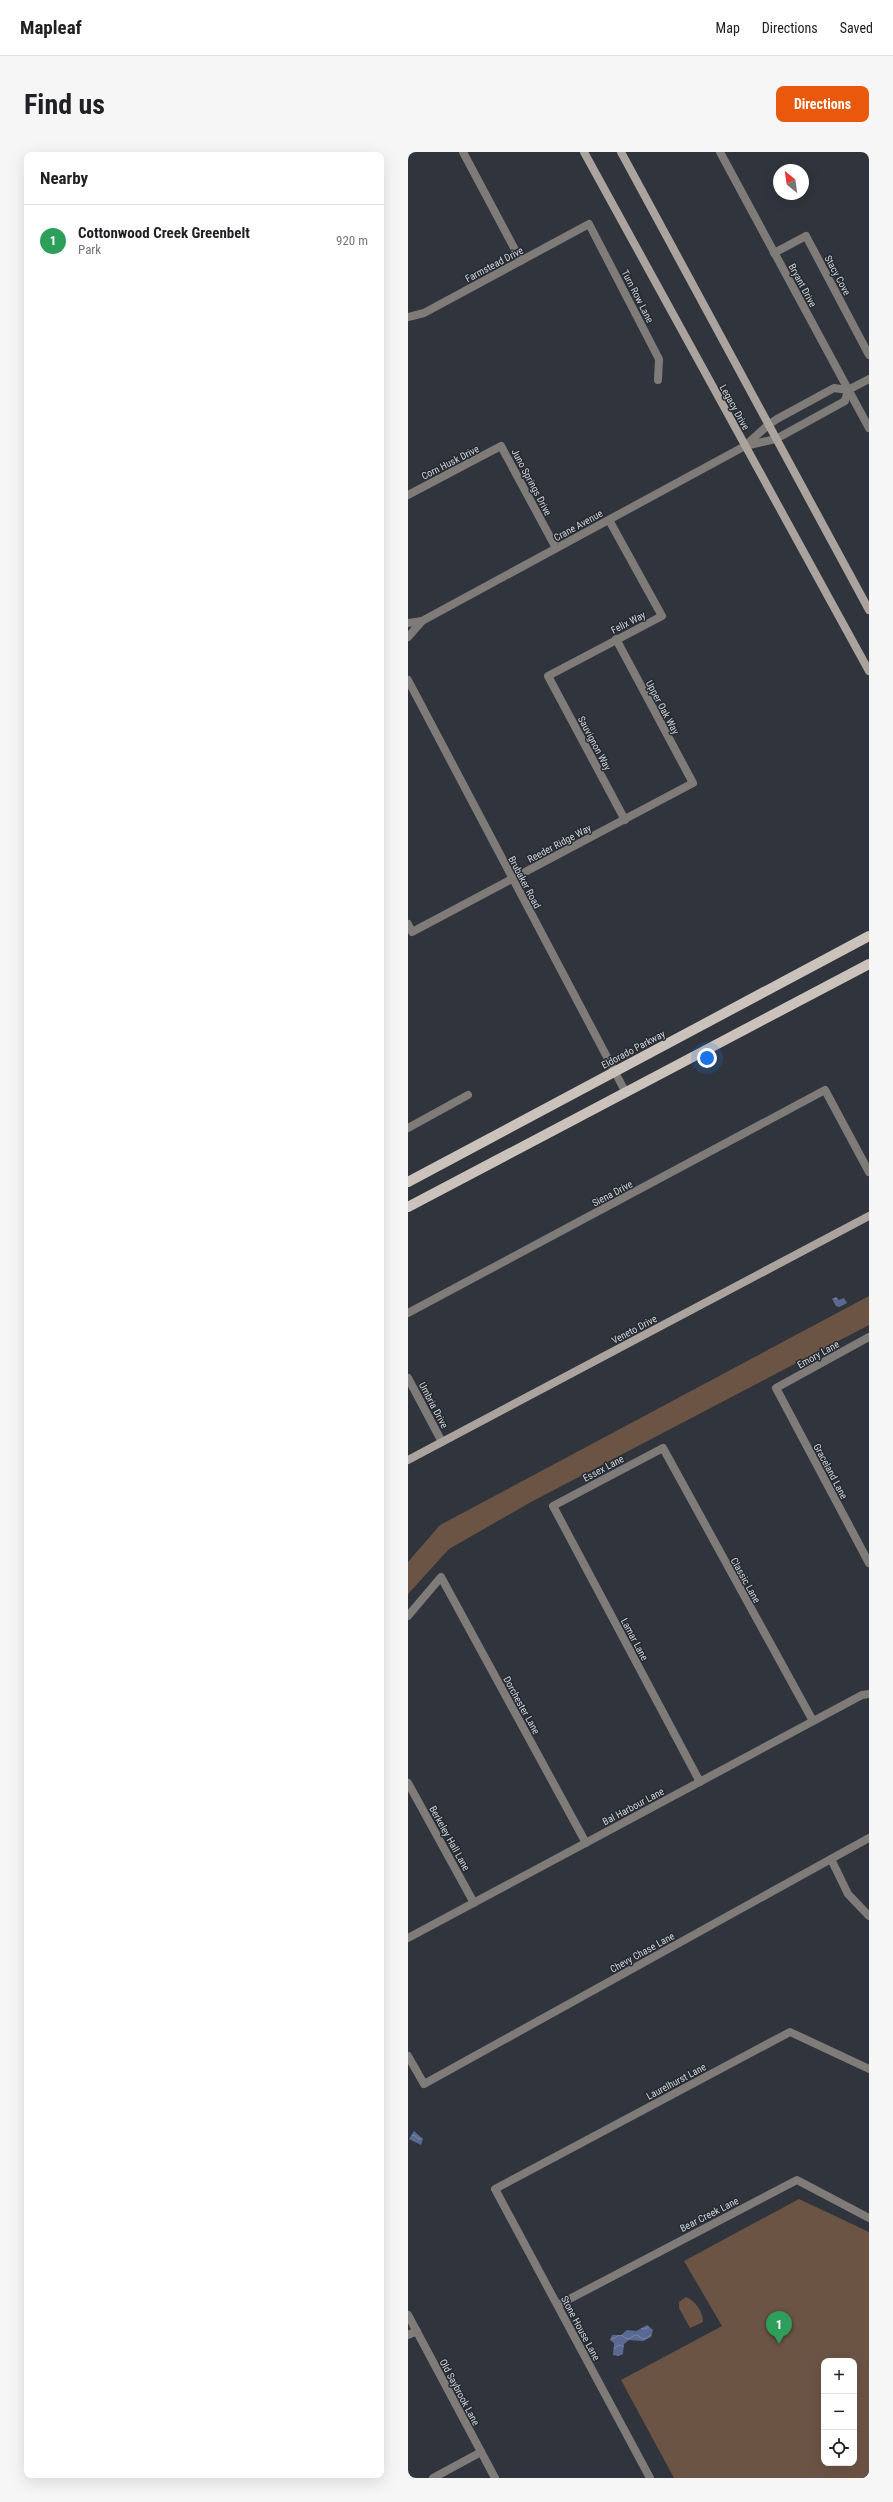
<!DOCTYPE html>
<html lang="en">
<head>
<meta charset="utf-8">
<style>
	body { margin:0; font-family:"Roboto Condensed",sans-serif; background:#f6f6f6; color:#202124 }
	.controls { position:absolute; right:12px; bottom:12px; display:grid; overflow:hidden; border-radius:8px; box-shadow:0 4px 16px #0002 }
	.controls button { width:36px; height:36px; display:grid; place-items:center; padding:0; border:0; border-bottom:1px solid #e0e0e0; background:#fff; color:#202124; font:20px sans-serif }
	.compass { position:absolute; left:365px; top:12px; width:36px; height:36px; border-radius:50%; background:#fff; box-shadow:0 4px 16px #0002; rotate:331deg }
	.you { position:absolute; left:299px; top:906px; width:14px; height:14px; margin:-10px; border:3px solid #fff; border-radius:50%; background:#1a73e8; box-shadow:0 0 0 6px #1a73e833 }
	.badge { display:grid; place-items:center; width:26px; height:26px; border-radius:50%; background:#ea580c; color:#fff; font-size:13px; font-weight:700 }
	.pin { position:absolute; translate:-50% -33px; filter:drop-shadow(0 1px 2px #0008) }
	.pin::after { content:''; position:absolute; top:21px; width:14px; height:12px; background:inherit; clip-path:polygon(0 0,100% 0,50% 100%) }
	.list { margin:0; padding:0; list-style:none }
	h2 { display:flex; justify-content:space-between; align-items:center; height:52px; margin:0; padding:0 16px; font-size:17px }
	h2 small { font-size:13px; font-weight:400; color:#757577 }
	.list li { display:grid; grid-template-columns:26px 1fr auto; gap:12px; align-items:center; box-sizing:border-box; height:72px; padding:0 16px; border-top:1px solid #e0e0e0 }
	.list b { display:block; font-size:15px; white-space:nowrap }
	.list p { margin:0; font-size:13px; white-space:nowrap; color:#757577 }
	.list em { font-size:13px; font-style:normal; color:#757577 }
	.icon { flex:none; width:22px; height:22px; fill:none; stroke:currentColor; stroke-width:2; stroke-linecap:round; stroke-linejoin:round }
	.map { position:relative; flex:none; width:461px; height:2326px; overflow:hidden; border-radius:8px }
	header { display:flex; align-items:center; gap:24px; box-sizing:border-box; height:56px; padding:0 20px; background:#fff; border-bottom:1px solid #e0e0e0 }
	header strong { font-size:19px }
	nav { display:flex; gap:22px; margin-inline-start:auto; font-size:14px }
	.intro { display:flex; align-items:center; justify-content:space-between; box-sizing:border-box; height:96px; padding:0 24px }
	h1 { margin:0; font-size:28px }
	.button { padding:10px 18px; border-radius:8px; background:#ea580c; color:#fff; font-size:14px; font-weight:700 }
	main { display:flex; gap:24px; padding:0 24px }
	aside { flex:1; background:#fff; border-radius:8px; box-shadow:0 4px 16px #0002 }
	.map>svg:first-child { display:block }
	.green { fill:#6c5445; fill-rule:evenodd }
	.water { fill:url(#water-waves) }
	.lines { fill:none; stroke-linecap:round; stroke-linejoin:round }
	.street { stroke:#7f7b78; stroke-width:8 }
	.secondary { stroke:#aaa39e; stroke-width:8 }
	.primary { stroke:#cbc2bc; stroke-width:10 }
	.labels { text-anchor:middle; stroke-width:3; stroke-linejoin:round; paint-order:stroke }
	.street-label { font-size:10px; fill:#cfd2d7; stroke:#262a32 }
</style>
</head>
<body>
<header>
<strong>Mapleaf</strong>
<nav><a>Map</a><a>Directions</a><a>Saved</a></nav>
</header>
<div class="intro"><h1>Find us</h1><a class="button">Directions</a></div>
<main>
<aside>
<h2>Nearby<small></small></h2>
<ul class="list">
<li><span class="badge" style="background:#2e9e5b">1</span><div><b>Cottonwood Creek Greenbelt</b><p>Park</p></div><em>920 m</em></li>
</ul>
</aside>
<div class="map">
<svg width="461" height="2326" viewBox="0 0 461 2326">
	<defs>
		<pattern id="water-waves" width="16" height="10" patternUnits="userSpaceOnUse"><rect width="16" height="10" fill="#5a6991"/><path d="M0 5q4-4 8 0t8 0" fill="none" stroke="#7884a5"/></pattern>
	</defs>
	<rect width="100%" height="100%" fill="#30343c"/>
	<g class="green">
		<path d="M461,1144V1173L123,1350L41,1397L0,1442V1410L32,1373Z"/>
		<path d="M391,2047L461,2080V2326H266L213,2228L314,2174L276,2109ZM416,2209H446V2311H416Z"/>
		<path d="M278,2145C287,2149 295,2159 295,2170L282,2176L271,2156V2150Z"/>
	</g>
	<g class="water">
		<path d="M428,1145L431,1148L436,1146L439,1151L431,1155L428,1154L424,1147Z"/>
		<path d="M6,1979L15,1987L13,1993L1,1987Z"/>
		<path d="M239,2173L245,2178L243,2185L235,2189L221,2188L216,2192L215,2202L210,2204L205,2203L206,2191L202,2188L204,2183H213L219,2178L228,2179Z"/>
	</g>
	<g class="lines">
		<g class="street">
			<path d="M55,0L113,109"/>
			<path d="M312,0L461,276"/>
			<path d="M366,101L398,84L461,203"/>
			<path d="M0,165L16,161L181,72L251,207L250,228"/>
			<path d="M440,238L461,227"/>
			<path d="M337,294L360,273L369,267L426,236L440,238"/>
			<path d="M0,343L93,294L148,396"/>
			<path d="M201,368L254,464L140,524L217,668"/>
			<path d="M0,471L14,469"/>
			<path d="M0,485L14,469L337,294L368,287L437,249L440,238"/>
			<path d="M0,528L218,941"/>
			<path d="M0,772L4,780L285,631L208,487"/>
			<path d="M0,976L60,943"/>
			<path d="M0,1161L417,938L461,1020"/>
			<path d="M461,1185L368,1236L461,1411"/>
			<path d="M0,1226L34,1290"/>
			<path d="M0,1464L33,1425L178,1691"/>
			<path d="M292,1630L145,1354L255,1296L405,1569"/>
			<path d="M0,1631L66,1751"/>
			<path d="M423,1707L440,1742L461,1764"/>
			<path d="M0,1786L454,1543L461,1542"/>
			<path d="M0,1904L16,1932L461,1686"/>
			<path d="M150,2153L389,2028L461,2066"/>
			<path d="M0,2163L87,2326"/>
			<path d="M0,2183L9,2179"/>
			<path d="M25,2326L73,2300"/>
			<path d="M242,2326L87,2037L382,1880L461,1917"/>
		</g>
		<g class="secondary">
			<path d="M176,0L461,519"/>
			<path d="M213,0L461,458"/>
			<path d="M0,1308L461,1064"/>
		</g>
		<g class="primary">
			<path d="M0,1030L461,784"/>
			<path d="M0,1055L461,812"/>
		</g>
	</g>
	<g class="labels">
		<g class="street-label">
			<text transform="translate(86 112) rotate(-28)" y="4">Farmstead Drive</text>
			<text transform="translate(430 123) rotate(62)" y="4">Stacy Cove</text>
			<text transform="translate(395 133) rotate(62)" y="4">Bryant Drive</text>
			<text transform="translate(230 144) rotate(63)" y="4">Turn Row Lane</text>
			<text transform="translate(327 255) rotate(61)" y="4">Legacy Drive</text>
			<text transform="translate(42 310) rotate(-27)" y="4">Corn Husk Drive</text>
			<text transform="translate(124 330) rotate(62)" y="4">Juno Springs Drive</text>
			<text transform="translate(170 373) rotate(-29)" y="4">Crane Avenue</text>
			<text transform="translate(220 470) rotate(-27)" y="4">Felix Way</text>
			<text transform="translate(255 555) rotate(62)" y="4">Upper Oak Way</text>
			<text transform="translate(187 591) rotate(62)" y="4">Sauvignon Way</text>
			<text transform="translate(151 691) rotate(-28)" y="4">Reeder Ridge Way</text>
			<text transform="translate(117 730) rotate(62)" y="4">Brubaker Road</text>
			<text transform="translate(225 897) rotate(-28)" y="4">Eldorado Parkway</text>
			<text transform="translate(204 1041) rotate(-28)" y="4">Siena Drive</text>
			<text transform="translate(226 1177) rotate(-28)" y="4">Veneto Drive</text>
			<text transform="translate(410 1202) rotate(-29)" y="4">Emory Lane</text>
			<text transform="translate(26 1253) rotate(62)" y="4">Umbria Drive</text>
			<text transform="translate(195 1316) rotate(-28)" y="4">Essex Lane</text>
			<text transform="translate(423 1319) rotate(62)" y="4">Graceland Lane</text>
			<text transform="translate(338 1428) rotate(61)" y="4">Classic Lane</text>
			<text transform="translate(227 1487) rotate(62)" y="4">Lamar Lane</text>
			<text transform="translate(114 1553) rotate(61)" y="4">Dorchester Lane</text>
			<text transform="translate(225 1654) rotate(-28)" y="4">Bal Harbour Lane</text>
			<text transform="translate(42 1686) rotate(61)" y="4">Berkeley Hall Lane</text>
			<text transform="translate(234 1800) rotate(-29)" y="4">Chevy Chase Lane</text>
			<text transform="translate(268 1929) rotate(-28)" y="4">Laurelhurst Lane</text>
			<text transform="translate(301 2062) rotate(-27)" y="4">Bear Creek Lane</text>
			<text transform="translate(173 2176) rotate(62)" y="4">Stone House Lane</text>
			<text transform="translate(52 2240) rotate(62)" y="4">Old Saybrook Lane</text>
		</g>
	</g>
</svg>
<div class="controls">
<button>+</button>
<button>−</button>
<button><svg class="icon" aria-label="locate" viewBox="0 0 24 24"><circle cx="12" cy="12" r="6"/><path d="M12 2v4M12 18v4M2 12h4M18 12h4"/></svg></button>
</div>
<svg class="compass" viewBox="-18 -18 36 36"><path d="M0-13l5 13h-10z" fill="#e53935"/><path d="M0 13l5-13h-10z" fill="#757577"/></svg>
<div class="you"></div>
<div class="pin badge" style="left:371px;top:2192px;background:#2e9e5b">1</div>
</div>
</main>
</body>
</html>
